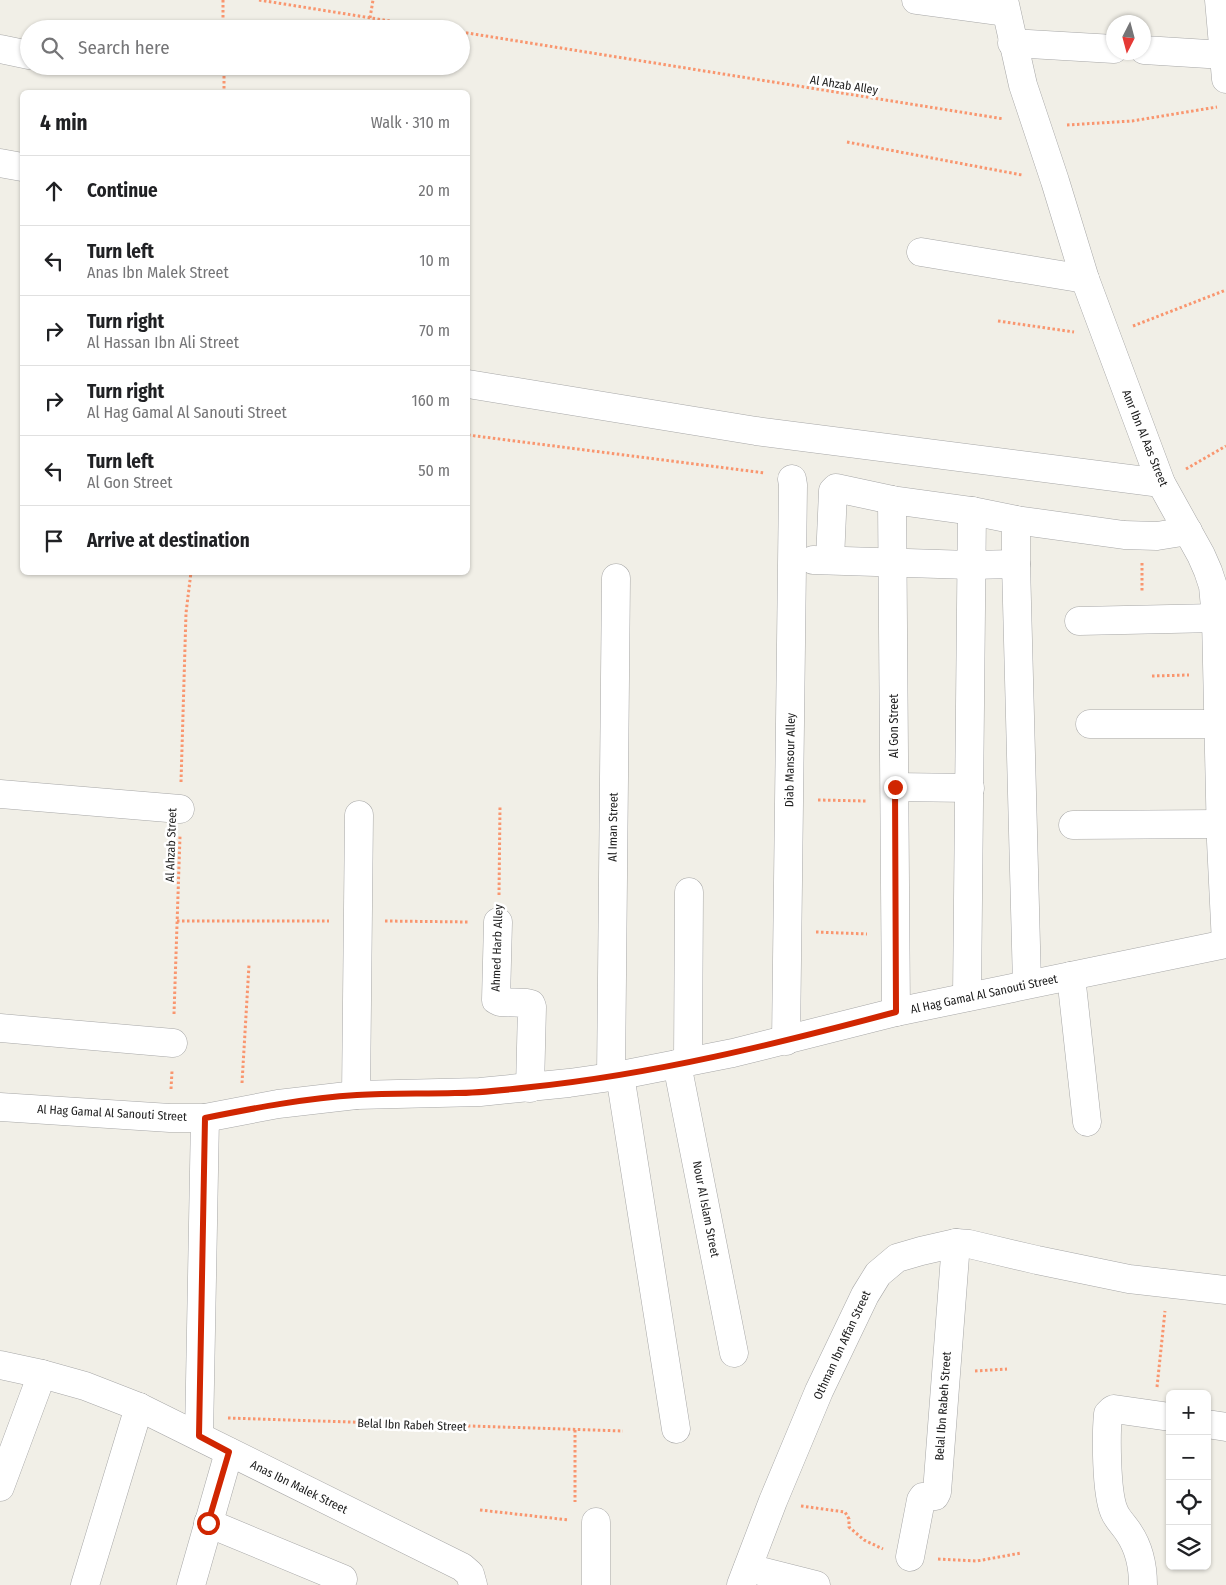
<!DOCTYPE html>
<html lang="en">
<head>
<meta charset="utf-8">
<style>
	body { margin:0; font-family:"Fira Sans Condensed",sans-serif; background:#f6f6f6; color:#202124 }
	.controls { position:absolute; right:15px; bottom:15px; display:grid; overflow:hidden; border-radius:8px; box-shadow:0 1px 4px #0004 }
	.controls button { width:45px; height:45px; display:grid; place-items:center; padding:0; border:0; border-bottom:1px solid #e0e0e0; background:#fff; color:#202124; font:25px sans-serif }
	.compass { position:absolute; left:1106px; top:15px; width:45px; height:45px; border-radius:50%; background:#fff; box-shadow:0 1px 4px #0004; rotate:186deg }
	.stop { position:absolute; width:15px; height:15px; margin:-11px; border:4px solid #d02601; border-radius:50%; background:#fff }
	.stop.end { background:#d02601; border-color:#fff; box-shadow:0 1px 5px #0008 }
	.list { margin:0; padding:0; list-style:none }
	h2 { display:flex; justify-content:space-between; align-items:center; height:65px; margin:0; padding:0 20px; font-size:21px }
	h2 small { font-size:16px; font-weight:400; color:#757577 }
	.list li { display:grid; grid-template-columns:32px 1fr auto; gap:15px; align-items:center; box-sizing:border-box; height:70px; padding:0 20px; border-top:1px solid #e0e0e0 }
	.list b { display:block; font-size:19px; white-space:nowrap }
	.list p { margin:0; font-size:16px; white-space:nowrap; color:#757577 }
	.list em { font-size:16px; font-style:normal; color:#757577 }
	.icon { flex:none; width:28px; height:28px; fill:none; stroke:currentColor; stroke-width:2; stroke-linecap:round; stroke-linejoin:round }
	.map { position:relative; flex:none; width:1226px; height:1585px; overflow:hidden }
	.search { position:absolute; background:#fff; box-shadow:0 1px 4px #0004; left:20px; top:20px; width:450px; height:55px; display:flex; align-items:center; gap:12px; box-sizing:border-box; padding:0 18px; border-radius:28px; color:#757577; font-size:19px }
	.panel { position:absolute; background:#fff; box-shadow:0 1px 4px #0004; left:20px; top:90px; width:450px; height:485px; border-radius:8px }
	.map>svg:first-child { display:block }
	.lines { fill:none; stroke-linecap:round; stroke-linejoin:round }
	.street-casing { stroke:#a7a7a7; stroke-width:29 }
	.path { stroke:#f9966f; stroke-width:3; stroke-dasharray:2.5 2.5; stroke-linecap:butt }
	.street { stroke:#fff; stroke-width:28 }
	.route { stroke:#d02601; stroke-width:6 }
	.labels { text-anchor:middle; stroke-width:5; stroke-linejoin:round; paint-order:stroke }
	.street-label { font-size:12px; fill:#202020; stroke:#fff }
</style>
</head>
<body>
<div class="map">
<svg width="1226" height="1585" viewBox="0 0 1226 1585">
	<rect width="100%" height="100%" fill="#f1efe7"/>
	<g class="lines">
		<defs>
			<g id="street">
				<path d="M916,0L1005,12"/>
				<path d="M1004,0L1023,85L1055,181L1085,279L1161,483L1201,555L1208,571L1213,586L1216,618L1221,841L1226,944"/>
				<path d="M1219,0L1226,79"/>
				<path d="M1012,43L1114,49"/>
				<path d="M0,49L29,55"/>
				<path d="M1144,50L1224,55"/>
				<path d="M0,163L22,167"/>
				<path d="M921,252L1085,279"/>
				<path d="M468,384L756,431L1161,483"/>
				<path d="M892,500L896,1012"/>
				<path d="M1016,520V564L1027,984"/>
				<path d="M813,560L970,565L1016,564"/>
				<path d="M830,560L833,491L836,488L892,500L972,511L1016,520L1124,535L1157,536L1188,531"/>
				<path d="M1079,621L1216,618"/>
				<path d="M1090,724H1218"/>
				<path d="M895,787L970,788"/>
				<path d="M0,794L180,809"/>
				<path d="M1073,825L1220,824"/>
				<path d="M498,922L496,1000L500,1002L527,1003L531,1004L532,1007L530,1088"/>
				<path d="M1071,976L1087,1122"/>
				<path d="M967,997L972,511"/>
				<path d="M0,1028L173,1043"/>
				<path d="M786,1041L793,485L792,479"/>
				<path d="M688,1062L689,892"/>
				<path d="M677,1064L734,1353"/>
				<path d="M620,1075L676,1429"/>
				<path d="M611,1077L616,578"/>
				<path d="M356,1095L359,815"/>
				<path d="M0,1107L170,1118H205L278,1104L356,1095L480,1092L569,1083L611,1077L733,1053L896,1012L1226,944"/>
				<path d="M0,1365L42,1374L85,1386L139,1407L462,1567L470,1574L473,1585"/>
				<path d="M1207,1424L1226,1427"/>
				<path d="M199,1436L205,1118"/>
				<path d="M0,1487L42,1374"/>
				<path d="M596,1522V1585"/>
				<path d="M208,1523L343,1579"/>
				<path d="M910,1557L921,1500L923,1497L935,1496L937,1492L956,1243"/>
				<path d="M748,1568L816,1585"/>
				<path d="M85,1585L139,1407"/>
				<path d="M191,1585L229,1452"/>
				<path d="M741,1585L773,1501L819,1391L865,1295L878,1274L897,1258L921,1251L956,1243L969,1244L1037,1260L1129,1279L1226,1290"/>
				<path d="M1143,1585C1143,1567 1139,1548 1129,1533C1124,1525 1117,1519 1114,1511C1106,1492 1106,1435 1108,1414L1112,1410L1114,1409L1170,1417"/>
			</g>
		</defs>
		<use href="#street" class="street-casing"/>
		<g class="path">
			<path d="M223,0V29"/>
			<path d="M259,0L440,29"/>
			<path d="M370,18L373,0"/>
			<path d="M461,32L1004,119"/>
			<path d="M224,66V92"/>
			<path d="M1067,125L1132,121L1217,107"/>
			<path d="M847,142L1022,175"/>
			<path d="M998,321L1074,332"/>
			<path d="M1133,326L1226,290"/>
			<path d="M468,435L765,473"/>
			<path d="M1186,469L1226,446"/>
			<path d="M1142,563V591"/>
			<path d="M1152,676L1189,675"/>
			<path d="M181,782L186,613L191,572"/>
			<path d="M818,800L866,801"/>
			<path d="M499,895L500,806"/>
			<path d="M177,921H329"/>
			<path d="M385,921L469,922"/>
			<path d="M816,932L867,934"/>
			<path d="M174,1014L180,836"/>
			<path d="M242,1083L249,965"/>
			<path d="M171,1089L172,1071"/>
			<path d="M975,1371L1007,1369"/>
			<path d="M1157,1387L1165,1311"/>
			<path d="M228,1418L623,1431"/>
			<path d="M575,1430V1502"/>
			<path d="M801,1506L845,1512L849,1519V1527L864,1540L883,1549"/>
			<path d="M480,1510L569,1520"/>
			<path d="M938,1559L977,1561L1021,1553"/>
		</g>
		<use href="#street" class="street"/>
	</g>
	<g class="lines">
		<path class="route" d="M208,1523L229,1452L199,1436L205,1118C255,1108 306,1098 357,1095C390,1093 423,1094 455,1093C481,1093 506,1090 531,1087C655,1074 776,1044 896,1012L895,787"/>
	</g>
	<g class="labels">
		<g class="street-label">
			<text transform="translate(844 85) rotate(9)" y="4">Al Ahzab Alley</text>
			<text transform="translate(1145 438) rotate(68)" y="4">Amr Ibn Al Aas Street</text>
			<text transform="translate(894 726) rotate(-90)" y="4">Al Gon Street</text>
			<text transform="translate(790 760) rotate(-89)" y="4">Diab Mansour Alley</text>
			<text transform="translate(613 827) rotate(-89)" y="4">Al Iman Street</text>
			<text transform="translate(171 845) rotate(-88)" y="4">Al Ahzab Street</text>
			<text transform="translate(497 948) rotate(-88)" y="4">Ahmed Harb Alley</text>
			<text transform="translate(984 994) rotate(-12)" y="4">Al Hag Gamal Al Sanouti Street</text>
			<text transform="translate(112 1113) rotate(3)" y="4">Al Hag Gamal Al Sanouti Street</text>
			<text transform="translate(706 1209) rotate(79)" y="4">Nour Al Islam Street</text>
			<text transform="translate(842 1345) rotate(-65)" y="4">Othman Ibn Affan Street</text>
			<text transform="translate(943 1406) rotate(-86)" y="4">Belal Ibn Rabeh Street</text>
			<text transform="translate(412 1425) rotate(2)" y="4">Belal Ibn Rabeh Street</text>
			<text transform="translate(299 1487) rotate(26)" y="4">Anas Ibn Malek Street</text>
		</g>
	</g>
</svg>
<div class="controls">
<button>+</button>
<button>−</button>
<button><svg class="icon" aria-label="locate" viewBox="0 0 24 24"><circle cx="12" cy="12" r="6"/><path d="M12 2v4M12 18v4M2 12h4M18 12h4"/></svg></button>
<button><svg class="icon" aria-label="layers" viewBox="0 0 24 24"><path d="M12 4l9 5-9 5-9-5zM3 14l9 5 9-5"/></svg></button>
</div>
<svg class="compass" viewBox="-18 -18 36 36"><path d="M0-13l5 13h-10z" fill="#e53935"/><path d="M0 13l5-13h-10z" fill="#757577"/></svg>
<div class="stop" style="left:208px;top:1523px"></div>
<div class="stop end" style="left:895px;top:787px"></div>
<div class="search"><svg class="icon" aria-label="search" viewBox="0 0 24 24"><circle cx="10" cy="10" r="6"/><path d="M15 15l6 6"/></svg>Search here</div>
<section class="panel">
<h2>4 min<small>Walk · 310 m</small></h2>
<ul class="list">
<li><svg class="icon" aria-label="ahead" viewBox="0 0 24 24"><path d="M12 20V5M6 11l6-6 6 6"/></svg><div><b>Continue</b></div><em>20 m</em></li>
<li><svg class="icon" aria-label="left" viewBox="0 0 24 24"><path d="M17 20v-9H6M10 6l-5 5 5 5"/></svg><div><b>Turn left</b><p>Anas Ibn Malek Street</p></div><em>10 m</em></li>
<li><svg class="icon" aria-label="right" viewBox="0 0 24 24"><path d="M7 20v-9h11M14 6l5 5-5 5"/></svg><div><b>Turn right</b><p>Al Hassan Ibn Ali Street</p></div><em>70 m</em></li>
<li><svg class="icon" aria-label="right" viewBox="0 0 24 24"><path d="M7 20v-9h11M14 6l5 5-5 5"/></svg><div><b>Turn right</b><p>Al Hag Gamal Al Sanouti Street</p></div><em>160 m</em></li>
<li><svg class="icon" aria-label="left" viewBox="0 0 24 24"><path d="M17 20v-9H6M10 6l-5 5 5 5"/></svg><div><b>Turn left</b><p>Al Gon Street</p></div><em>50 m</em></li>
<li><svg class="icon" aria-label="arrive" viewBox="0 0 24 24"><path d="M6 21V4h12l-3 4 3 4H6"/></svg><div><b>Arrive at destination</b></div></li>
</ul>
</section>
</div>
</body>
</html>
